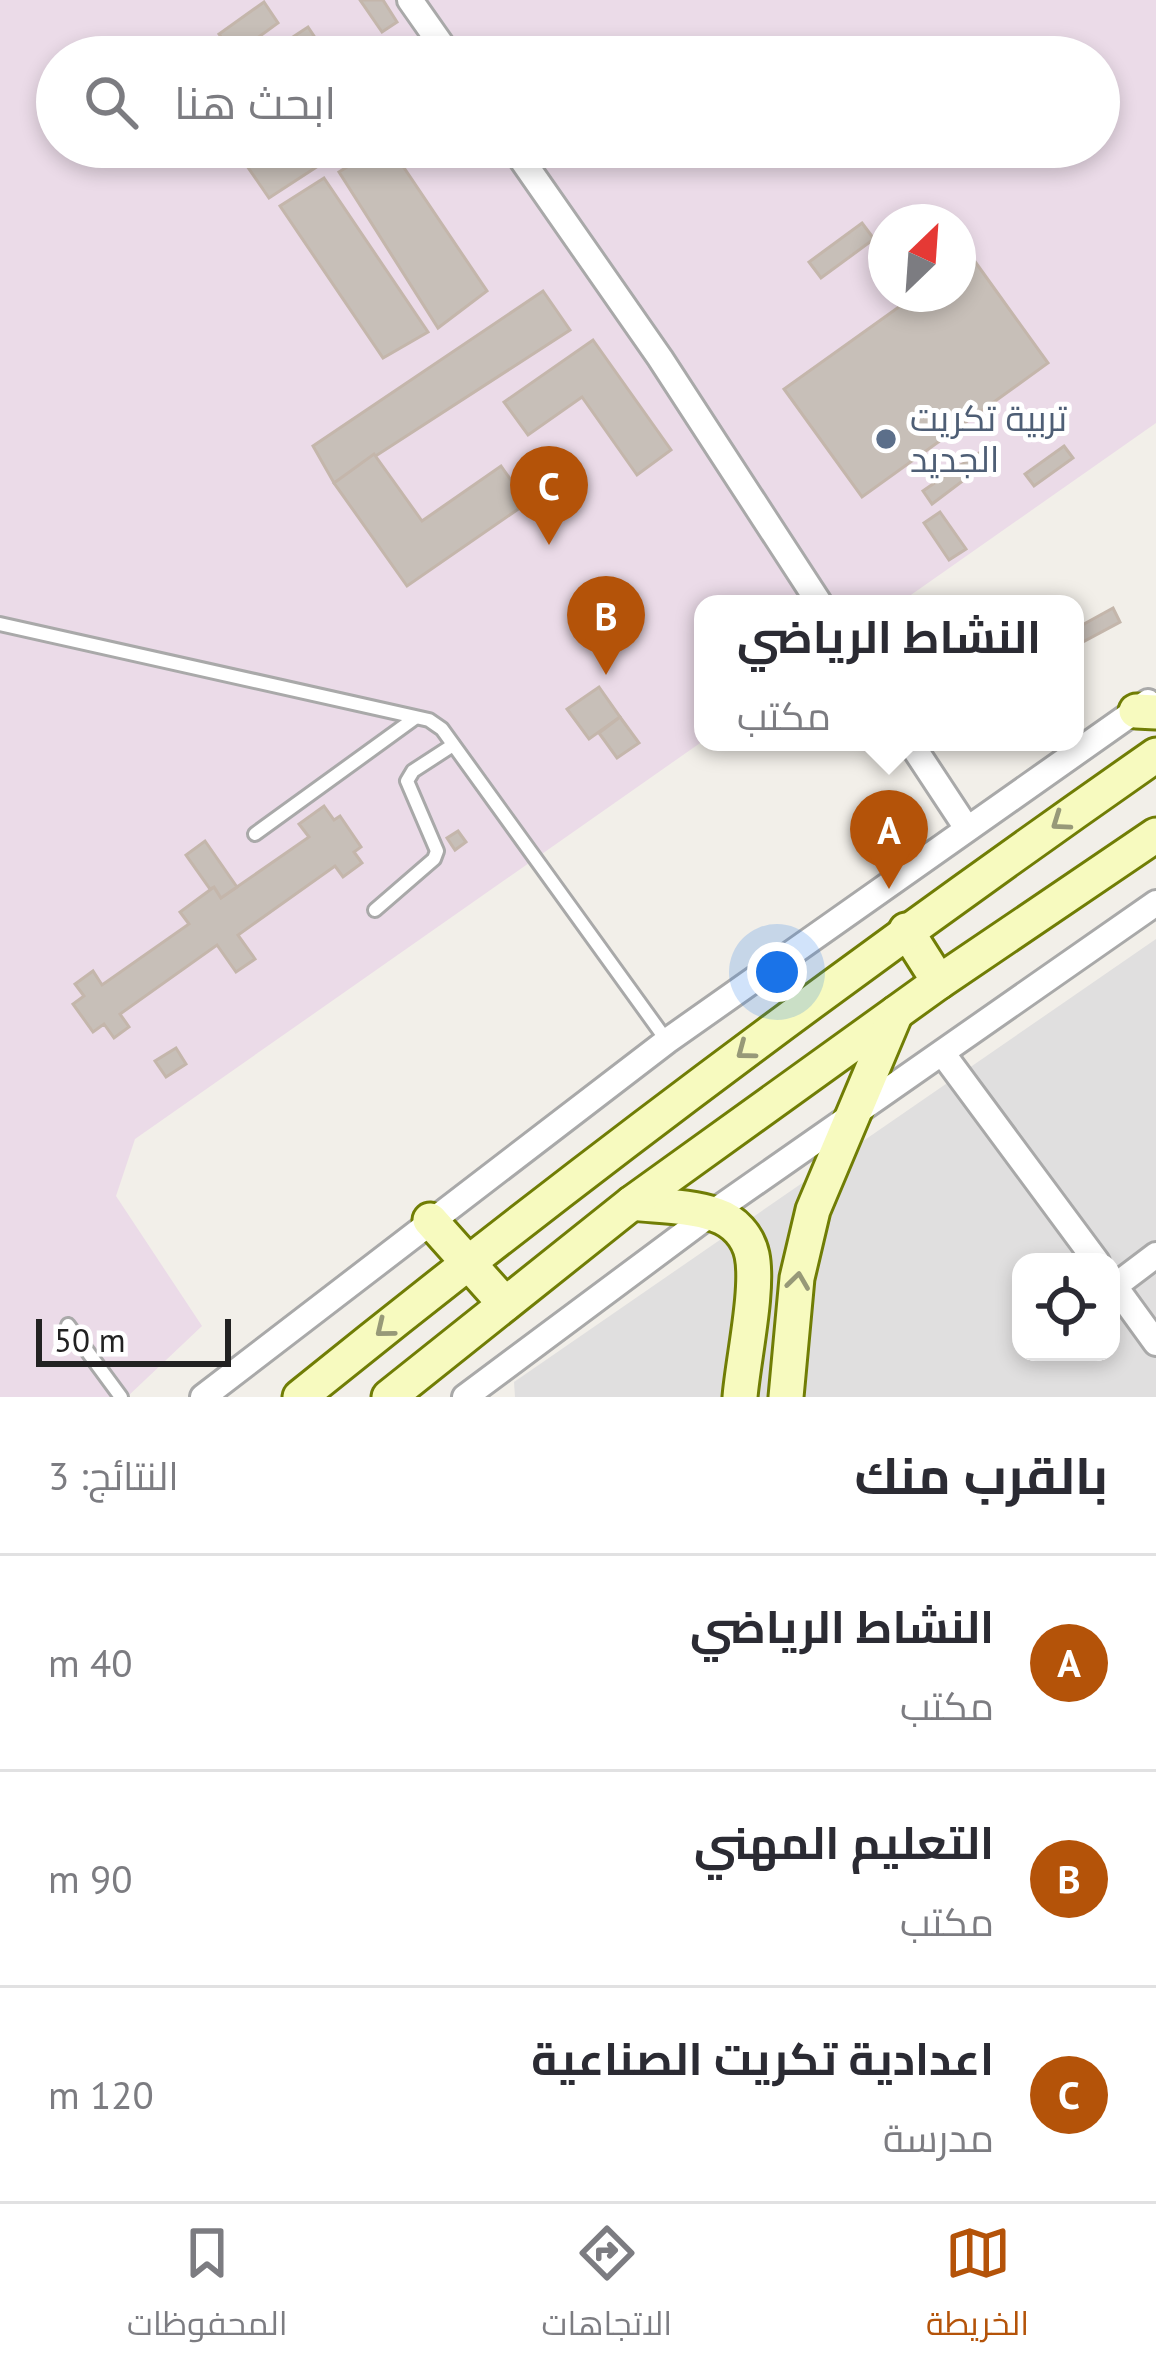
<!DOCTYPE html>
<html lang="ar">
<head>
<meta charset="utf-8">
<style>
	body { margin:0; font-family:"PT Sans",Cairo,sans-serif; background:#f7f7f7; color:#2b2b33; direction:rtl }
	.controls { position:absolute; right:36px; bottom:36px; display:grid; overflow:hidden; border-radius:24px; box-shadow:0 6px 18px #0003 }
	.controls button { width:108px; height:108px; display:grid; place-items:center; padding:0; border:0; border-bottom:3px solid #e1e1e2; background:#fff; color:#2b2b33; font:60px sans-serif }
	.compass { position:absolute; left:868px; top:204px; width:108px; height:108px; border-radius:50%; background:#fff; box-shadow:0 6px 18px #0003; rotate:25deg }
	.scale { position:absolute; left:36px; bottom:30px; width:195px; box-sizing:border-box; padding-left:12px; border:6px solid #222; border-top:0; font-size:33px; line-height:42px; white-space:nowrap; color:#222; -webkit-text-stroke:9px #fff; paint-order:stroke }
	.you { position:absolute; left:777px; top:972px; width:42px; height:42px; margin:-30px; border:9px solid #fff; border-radius:50%; background:#1a73e8; box-shadow:0 0 0 18px #1a73e833 }
	.badge { display:grid; place-items:center; width:78px; height:78px; border-radius:50%; background:#b45309; color:#fff; font-size:39px; font-weight:700 }
	.pin { position:absolute; translate:-50% -99px; filter:drop-shadow(0 3px 6px #0008) }
	.pin::after { content:''; position:absolute; top:63px; width:42px; height:36px; background:inherit; clip-path:polygon(0 0,100% 0,50% 100%) }
	.popup { position:absolute; left:694px; top:595px; width:390px; height:156px; box-sizing:border-box; display:grid; place-content:center; border-radius:24px; background:#fff; filter:drop-shadow(0 3px 9px #0005); font-size:39px; white-space:nowrap; color:#7c7c81 }
	.popup b { font-size:45px; color:#2b2b33 }
	.popup::after { content:''; position:absolute; left:50%; top:100%; margin-left:-24px; border:24px solid transparent; border-top-color:#fff }
	.list { margin:0; padding:0; list-style:none }
	h2 { display:flex; justify-content:space-between; align-items:center; height:156px; margin:0; padding:0 48px; font-size:51px }
	h2 small { font-size:39px; font-weight:400; color:#7c7c81 }
	.list li { display:grid; grid-template-columns:78px 1fr auto; gap:36px; align-items:center; box-sizing:border-box; height:216px; padding:0 48px; border-top:3px solid #e1e1e2 }
	.list b { display:block; font-size:45px; white-space:nowrap }
	.list p { margin:0; font-size:39px; white-space:nowrap; color:#7c7c81 }
	.list em { font-size:39px; font-style:normal; color:#7c7c81 }
	.icon { flex:none; width:66px; height:66px; fill:none; stroke:currentColor; stroke-width:2; stroke-linecap:round; stroke-linejoin:round }
	.map { position:relative; flex:none; width:1156px; height:1397px; overflow:hidden; direction:ltr }
	.search { position:absolute; background:#fff; box-shadow:0 6px 18px #0003; left:36px; right:36px; top:36px; height:132px; display:flex; align-items:center; gap:30px; box-sizing:border-box; padding:0 42px; border-radius:66px; color:#7c7c81; font-size:45px }
	.sheet { height:804px; background:#fff }
	nav { display:flex; justify-content:space-around; align-items:center; box-sizing:border-box; height:168px; border-top:3px solid #e1e1e2; background:#fff; font-size:33px; color:#7c7c81 }
	nav a { display:grid; justify-items:center; gap:6px }
	nav .on { color:#b45309 }
	.map>svg:first-child { display:block }
	.residential { fill:#e0dfdf; fill-rule:evenodd }
	.industrial { fill:#ebdbe8; fill-rule:evenodd }
	.building { fill:#c7bfb8; stroke:#c4b6ab; stroke-width:3 }
	.lines { fill:none; stroke-linecap:round; stroke-linejoin:round }
	.lane-casing { stroke:#a9a9a9; stroke-width:18 }
	.street-casing { stroke:#a9a9a9; stroke-width:30 }
	.secondary-casing { stroke:#707d05; stroke-width:39 }
	.lane { stroke:#fff; stroke-width:12 }
	.street { stroke:#fff; stroke-width:24 }
	.secondary { stroke:#f7fabf; stroke-width:33 }
	.oneway { stroke:#979978 }
	.service-dot { fill:#5c6f8a; stroke:#fff; stroke-width:4.5 }
	.labels { text-anchor:middle; stroke-width:10; stroke-linejoin:round; paint-order:stroke }
	.service-label { font-size:36px; fill:#4e5e75; stroke:#fff; text-anchor:start }
</style>
</head>
<body>
<div class="map">
<svg width="1156" height="1397" viewBox="0 0 1156 1397">
	<rect width="100%" height="100%" fill="#f2efe9"/>
	<path class="residential" d="M1156,939V1397H515L514,1382ZM1021,1262H1111V1352H1021Z"/>
	<path class="industrial" d="M0,0H1156V423L898,604H703V741L135,1139L116,1196L202,1326L127,1397H0ZM57,57H1099V147H57ZM886,222H958V294H886Z"/>
	<g class="building">
		<path d="M360,0H383L397,22L382,32Z"/>
		<path d="M264,2L278,23L234,55L219,34Z"/>
		<path d="M308,27L328,57H265L264,56Z"/>
		<path d="M234,147H306L318,166L269,198Z"/>
		<path d="M379,147H390L487,291L438,328L339,172Z"/>
		<path d="M324,178L428,332L383,358L280,206Z"/>
		<path d="M862,223L874,239L821,278L809,262Z"/>
		<path d="M971,256L1048,363L862,497L784,389L917,294H958V265Z"/>
		<path d="M543,291L570,330L334,483L313,446Z"/>
		<path d="M593,340L671,450L637,475L582,397L528,435L504,402Z"/>
		<path d="M1064,446L1073,458L1034,486L1025,474Z"/>
		<path d="M979,453L987,465L964,480L956,468Z"/>
		<path d="M374,454L422,521L501,466L527,503L407,586L334,483Z"/>
		<path d="M956,468L964,480L932,504L923,491Z"/>
		<path d="M940,512L966,549L949,560L924,523Z"/>
		<path d="M1113,608L1120,622L1079,644L1075,629Z"/>
		<path d="M599,687L620,717L589,739L567,709Z"/>
		<path d="M620,717L639,743L617,758L599,733Z"/>
		<path d="M324,806L334,820L340,816L361,847L354,852L362,863L343,877L335,866L238,935L255,959L236,972L217,945L120,1014L129,1027L114,1038L104,1024L93,1032L73,1004L84,996L75,984L93,971L102,985L189,924L180,912L214,887L221,898L309,837L299,824Z"/>
		<path d="M458,831L466,842L455,850L447,838Z"/>
		<path d="M205,841L237,887L221,898L214,887L210,889L186,855Z"/>
		<path d="M176,1048L186,1064L166,1077L155,1061Z"/>
	</g>
	<g class="lines">
		<defs>
			<g id="lane">
				<path d="M0,624L429,720L442,729L667,1041"/>
				<path d="M255,834L415,718"/>
				<path d="M375,910L434,859L437,851L407,781L413,771L453,745"/>
				<path d="M68,1325L121,1397"/>
			</g>
			<g id="street">
				<path d="M410,0L450,57"/>
				<path d="M513,147L660,358L820,604"/>
				<path d="M910,742L966,827"/>
				<path d="M943,1054L1097,1262"/>
				<path d="M1111,1281L1156,1343"/>
				<path d="M1115,1286L1156,1255"/>
				<path d="M203,1397L667,1041L1148,702"/>
				<path d="M465,1397L712,1213L1156,903"/>
			</g>
			<g id="secondary">
				<path d="M1136,711L1156,712"/>
				<path d="M906,930L939,982"/>
				<path d="M632,1203C658,1206 691,1206 716,1215C734,1221 748,1236 752,1255C759,1289 743,1360 740,1397"/>
				<path d="M430,1220L505,1304"/>
				<path d="M300,1397C578,1172 864,959 1156,755"/>
				<path d="M389,1397L632,1203L939,982L1156,835"/>
				<path d="M786,1397L797,1278L813,1210L896,1013"/>
			</g>
		</defs>
		<use href="#lane" class="lane-casing"/>
		<use href="#street" class="street-casing"/>
		<use href="#secondary" class="secondary-casing"/>
		<use href="#lane" class="lane"/>
		<use href="#street" class="street"/>
		<use href="#secondary" class="secondary"/>
	</g>
	<defs><path id="oneway-chevron" d="M-2-3.5L2.5 0L-2 3.5" fill="none" stroke-width="1.6" stroke-linecap="round" stroke-linejoin="round" transform="scale(3)"/></defs>
	<g class="oneway">
		<use href="#oneway-chevron" transform="translate(1060 822) rotate(145)"/>
		<use href="#oneway-chevron" transform="translate(745 1051) rotate(143)"/>
		<use href="#oneway-chevron" transform="translate(798 1281) rotate(-82)"/>
		<use href="#oneway-chevron" transform="translate(384 1329) rotate(141)"/>
	</g>
	<circle class="service-dot" cx="886" cy="439" r="12"/>
	<g class="labels">
		<g class="service-label">
			<text x="910" y="431">تربية تكريت<tspan x="910" dy="41">الجديد</tspan></text>
		</g>
	</g>
</svg>
<div class="controls">
<button><svg class="icon" aria-label="locate" viewBox="0 0 24 24"><circle cx="12" cy="12" r="6"/><path d="M12 2v4M12 18v4M2 12h4M18 12h4"/></svg></button>
</div>
<svg class="compass" viewBox="-18 -18 36 36"><path d="M0-13l5 13h-10z" fill="#e53935"/><path d="M0 13l5-13h-10z" fill="#7c7c81"/></svg>
<div class="scale">50 m</div>
<div class="you"></div>
<div class="pin badge" style="left:889px;top:889px">A</div>
<div class="popup"><b>النشاط الرياضي</b>مكتب</div>
<div class="pin badge" style="left:606px;top:675px">B</div>
<div class="pin badge" style="left:549px;top:545px">C</div>
<div class="search"><svg class="icon" aria-label="search" viewBox="0 0 24 24"><circle cx="10" cy="10" r="6"/><path d="M15 15l6 6"/></svg>ابحث هنا</div>
</div>
<section class="sheet">
<h2>بالقرب منك<small>النتائج: 3</small></h2>
<ul class="list">
<li><span class="badge">A</span><div><b>النشاط الرياضي</b><p>مكتب</p></div><em>40 m</em></li>
<li><span class="badge">B</span><div><b>التعليم المهني</b><p>مكتب</p></div><em>90 m</em></li>
<li><span class="badge">C</span><div><b>اعدادية تكريت الصناعية</b><p>مدرسة</p></div><em>120 m</em></li>
</ul>
</section>
<nav>
<a class="on"><svg class="icon" aria-label="map" viewBox="0 0 24 24"><path d="M3 6l6-2 6 2 6-2v14l-6 2-6-2-6 2zM9 4v14M15 6v14"/></svg>الخريطة</a>
<a><svg class="icon" aria-label="directions" viewBox="0 0 24 24"><path d="M12 3l9 9-9 9-9-9zM9 14v-3h6M13 9l2 2-2 2"/></svg>الاتجاهات</a>
<a><svg class="icon" aria-label="saved" viewBox="0 0 24 24"><path d="M7 4h10v16l-5-4-5 4z"/></svg>المحفوظات</a>
</nav>
</body>
</html>
